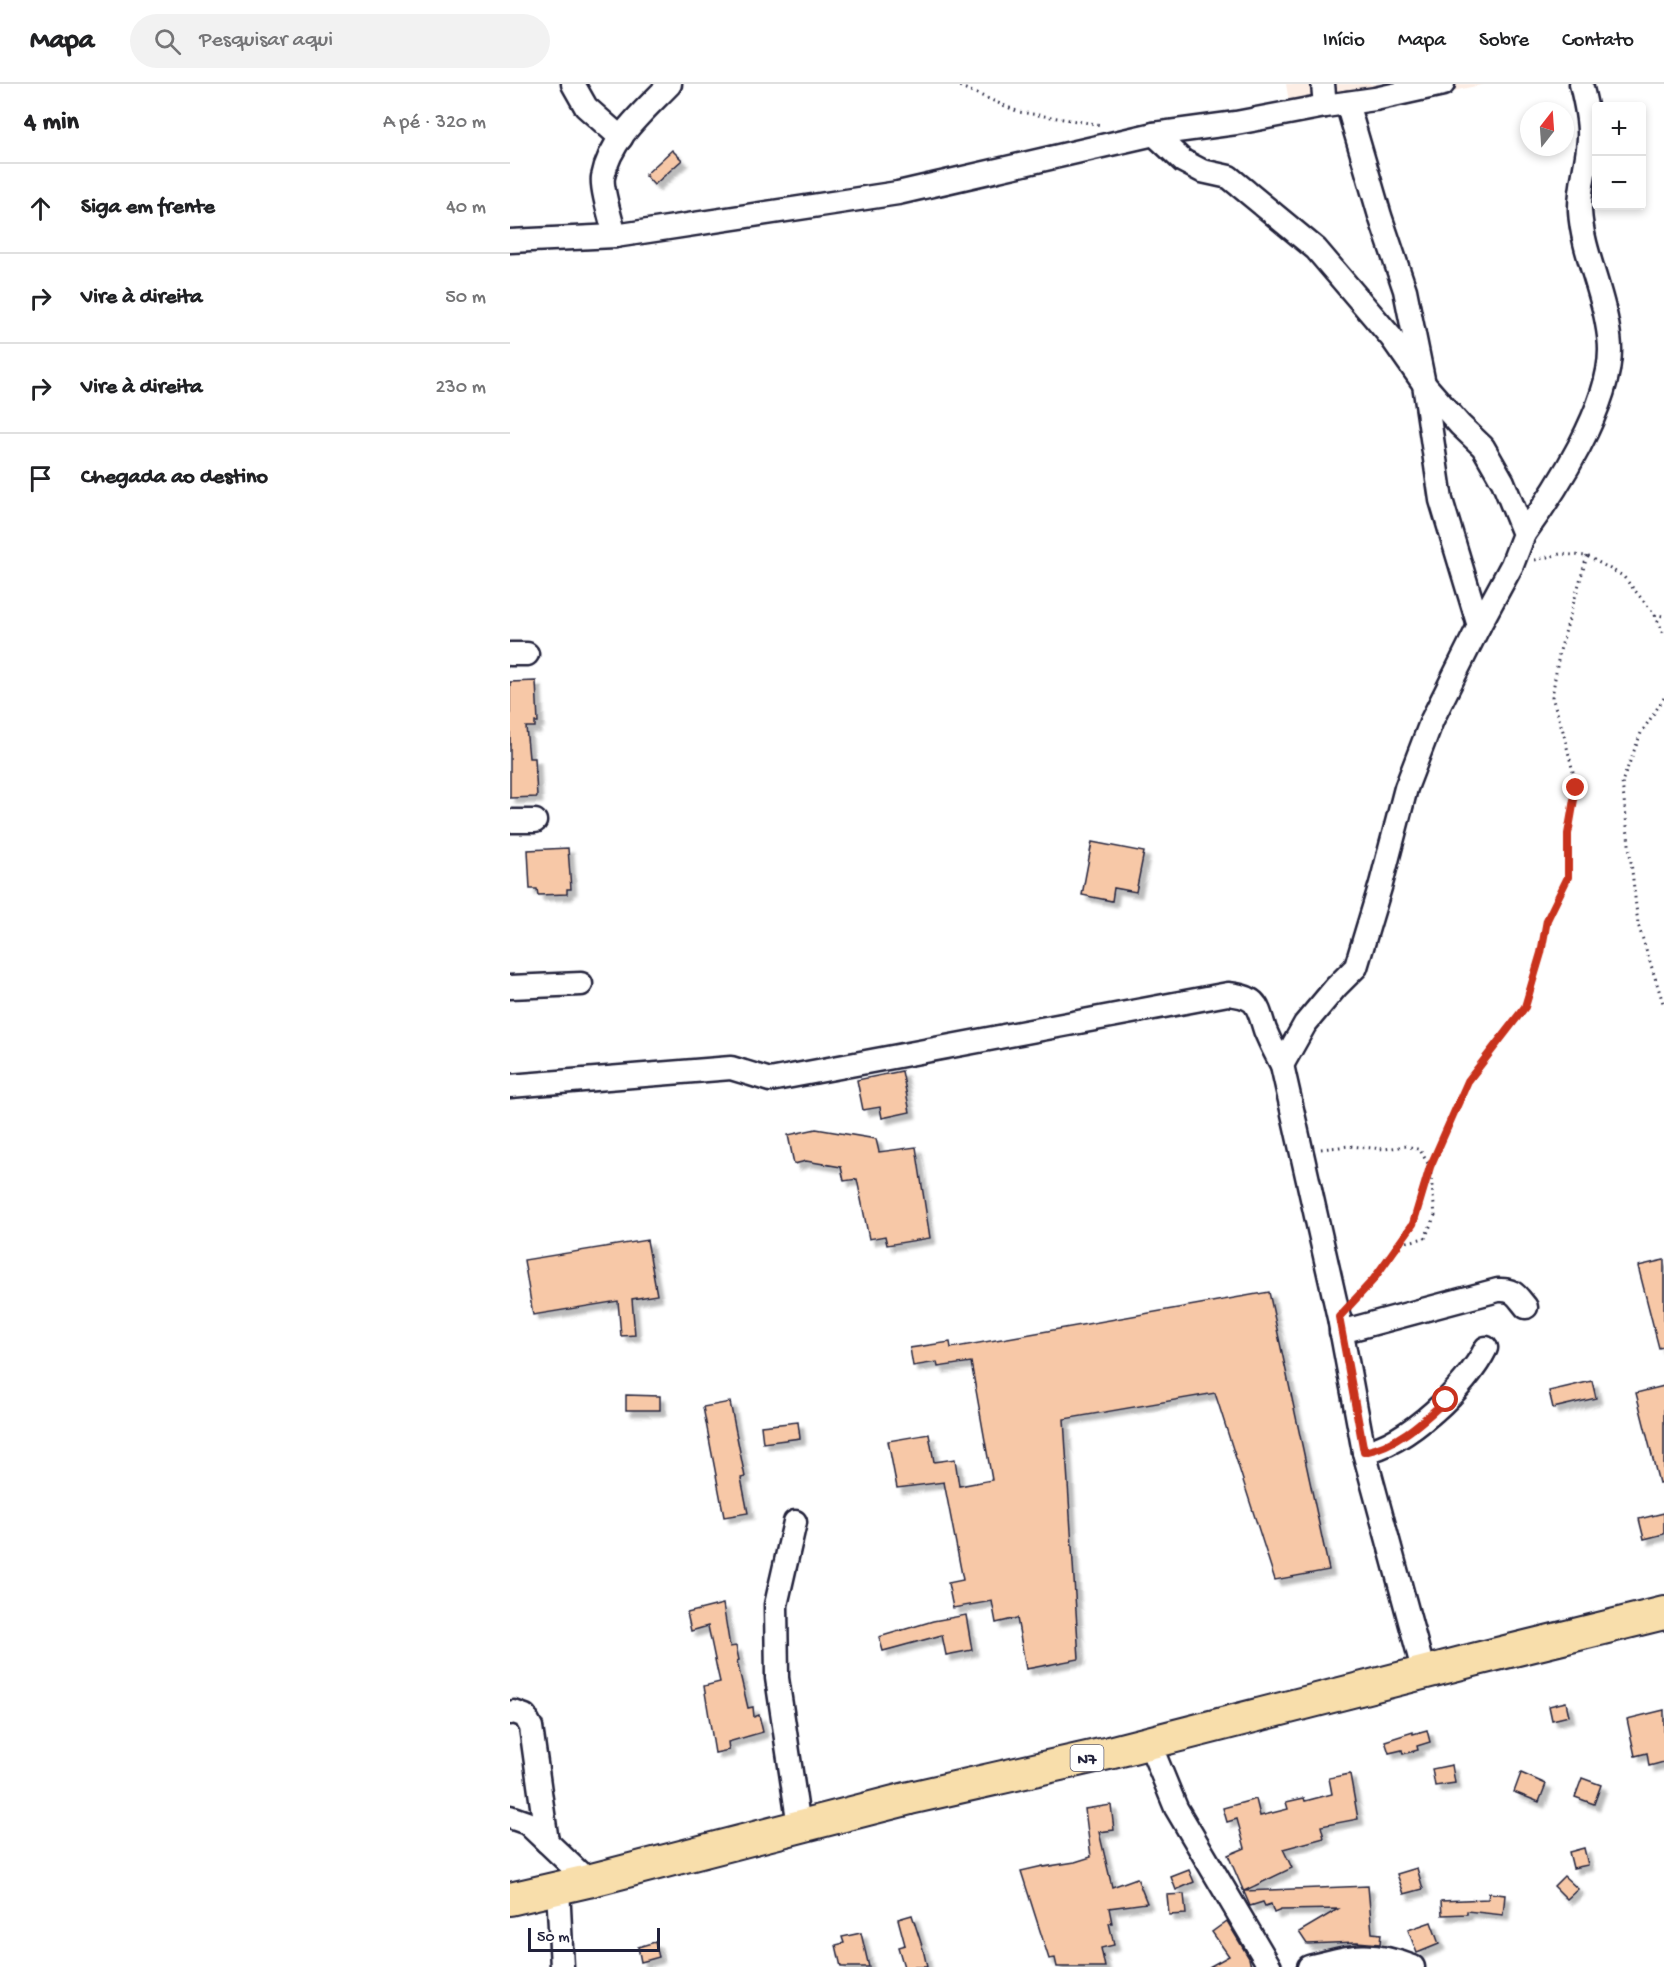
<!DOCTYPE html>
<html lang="pt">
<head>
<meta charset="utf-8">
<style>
	body { margin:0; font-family:"Gochi Hand",sans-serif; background:#f2f2f2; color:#202124 }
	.controls { position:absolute; right:18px; top:18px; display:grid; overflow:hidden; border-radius:6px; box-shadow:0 3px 9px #0003 }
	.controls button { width:54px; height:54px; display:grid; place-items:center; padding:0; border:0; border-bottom:2px solid #e0e0e0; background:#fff; color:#202124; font:30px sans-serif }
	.compass { position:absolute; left:1010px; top:18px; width:54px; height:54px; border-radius:50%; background:#fff; box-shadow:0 3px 9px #0003; rotate:17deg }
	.scale { position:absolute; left:18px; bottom:15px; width:132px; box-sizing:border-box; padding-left:6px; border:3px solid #22223b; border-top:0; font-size:16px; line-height:21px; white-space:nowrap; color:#22223b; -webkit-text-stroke:4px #fff; paint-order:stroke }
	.stop { position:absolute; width:18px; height:18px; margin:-14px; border:4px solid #c8321e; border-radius:50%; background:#fff }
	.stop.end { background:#c8321e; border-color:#fff; box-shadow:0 2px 6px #0008 }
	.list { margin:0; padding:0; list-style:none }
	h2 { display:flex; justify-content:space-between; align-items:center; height:78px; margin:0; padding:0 24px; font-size:26px }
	h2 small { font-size:20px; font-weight:400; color:#757577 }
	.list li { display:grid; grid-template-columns:39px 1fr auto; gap:18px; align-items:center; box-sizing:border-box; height:90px; padding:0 24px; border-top:2px solid #e0e0e0 }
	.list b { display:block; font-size:22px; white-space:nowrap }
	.list em { font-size:20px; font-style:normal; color:#757577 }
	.icon { flex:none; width:33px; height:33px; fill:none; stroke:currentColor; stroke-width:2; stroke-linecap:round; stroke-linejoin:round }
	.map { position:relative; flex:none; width:1154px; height:1883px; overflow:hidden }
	header { display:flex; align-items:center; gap:36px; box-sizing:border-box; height:84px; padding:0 30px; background:#fff; border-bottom:2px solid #e0e0e0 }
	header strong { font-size:28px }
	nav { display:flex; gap:33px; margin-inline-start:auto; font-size:21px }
	.search { width:420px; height:54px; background:#f2f2f2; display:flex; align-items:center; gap:15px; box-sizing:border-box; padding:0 21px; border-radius:33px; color:#757577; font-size:22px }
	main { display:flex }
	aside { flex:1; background:#fff }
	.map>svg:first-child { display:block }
	.built { fill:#fdeee5 }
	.building { fill:#f7c8a7; stroke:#22223b; stroke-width:1.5; filter:url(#shadow) }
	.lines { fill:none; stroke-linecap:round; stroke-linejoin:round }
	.minor-casing { stroke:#22223b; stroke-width:27 }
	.highway-casing { stroke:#22223b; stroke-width:36 }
	.path { stroke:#22223b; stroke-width:3; stroke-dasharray:1.5 4.5; stroke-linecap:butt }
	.minor { stroke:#fff; stroke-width:22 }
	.highway { stroke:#f8deab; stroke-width:32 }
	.route { stroke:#c8321e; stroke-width:8 }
	.labels { text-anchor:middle; stroke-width:4.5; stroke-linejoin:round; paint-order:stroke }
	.shield { fill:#fff; stroke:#646476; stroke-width:1.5 }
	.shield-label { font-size:16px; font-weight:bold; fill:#22223b }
</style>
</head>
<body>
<header>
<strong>Mapa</strong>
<div class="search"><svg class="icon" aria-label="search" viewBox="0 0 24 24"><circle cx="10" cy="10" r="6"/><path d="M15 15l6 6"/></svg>Pesquisar aqui</div>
<nav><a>Início</a><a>Mapa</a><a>Sobre</a><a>Contato</a></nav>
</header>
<main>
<aside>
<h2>4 min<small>A pé · 320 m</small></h2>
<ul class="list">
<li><svg class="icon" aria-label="ahead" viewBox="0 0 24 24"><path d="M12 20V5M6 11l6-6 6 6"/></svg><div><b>Siga em frente</b></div><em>40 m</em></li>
<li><svg class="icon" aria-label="right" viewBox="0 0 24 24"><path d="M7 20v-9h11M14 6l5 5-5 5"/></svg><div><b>Vire à direita</b></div><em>50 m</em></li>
<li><svg class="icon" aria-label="right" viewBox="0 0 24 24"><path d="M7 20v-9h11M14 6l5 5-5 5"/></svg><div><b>Vire à direita</b></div><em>230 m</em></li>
<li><svg class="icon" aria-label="arrive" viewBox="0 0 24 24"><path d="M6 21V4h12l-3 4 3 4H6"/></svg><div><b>Chegada ao destino</b></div></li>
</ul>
</aside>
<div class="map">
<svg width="1154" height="1883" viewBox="0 0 1154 1883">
	<defs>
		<filter id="shadow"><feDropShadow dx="5.5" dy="5.5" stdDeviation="1.5" flood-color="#0004"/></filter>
	</defs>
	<rect width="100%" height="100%" fill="#fff"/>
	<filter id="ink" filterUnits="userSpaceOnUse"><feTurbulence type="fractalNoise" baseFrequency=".0167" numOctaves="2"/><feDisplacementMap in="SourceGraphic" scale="12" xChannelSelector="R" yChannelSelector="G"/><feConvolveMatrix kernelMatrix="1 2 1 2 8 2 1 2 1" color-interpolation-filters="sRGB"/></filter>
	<g filter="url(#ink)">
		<path class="built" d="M776,0H975L783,42Z"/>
		<g class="building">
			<path d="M162,66L172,76L144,101L135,91Z"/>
			<path d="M26,597L28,638H25V643H16L19,674H25L27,713L0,714V598Z"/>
			<path d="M582,758L634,768L626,808L604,804L602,817L572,811Z"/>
			<path d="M58,764L61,805H57V810L28,811L27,805H20L18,766Z"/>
			<path d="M392,987L400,1028L372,1034L370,1023L353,1026L347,996Z"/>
			<path d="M306,1045L366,1055L369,1068L406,1063L420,1154L377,1161L375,1152L359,1155L347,1095L334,1097L331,1083L296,1077L284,1080L278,1051Z"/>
			<path d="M137,1156L147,1211L122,1215L125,1251L111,1252L108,1217L23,1231L14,1176Z"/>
			<path d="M1154,1176V1263L1149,1264L1128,1182Z"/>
			<path d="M759,1208L819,1486L765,1496L705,1309L554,1335L569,1575L516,1585L507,1534L486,1539L482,1517L443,1524L438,1499L453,1496L434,1398L387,1404L378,1357L419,1350L424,1378L445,1375L449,1402L482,1396L461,1278L428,1283L427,1278L403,1282L400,1264L440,1258L441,1264Z"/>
			<path d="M1082,1297L1086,1314L1043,1324L1039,1307Z"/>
			<path d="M1154,1302V1398L1149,1399L1126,1309Z"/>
			<path d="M116,1311L150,1312V1326H116Z"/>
			<path d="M220,1318L235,1393L231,1394L238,1429L214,1433L193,1323Z"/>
			<path d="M288,1338L290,1354L253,1359L251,1342Z"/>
			<path d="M1154,1429V1450L1134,1455L1129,1435Z"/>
			<path d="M213,1520L220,1563L226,1562L229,1576L227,1577L238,1624L243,1623L244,1633L249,1631L253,1648L218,1658L219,1666L205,1669L194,1602L210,1598L207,1585L198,1542L181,1547L177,1529Z"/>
			<path d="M456,1531L462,1566L436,1571L432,1551L373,1567L369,1553L423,1537Z"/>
			<path d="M1056,1618L1059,1632L1042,1636L1039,1622Z"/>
			<path d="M1154,1626V1678L1139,1682L1137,1669L1125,1672L1117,1635Z"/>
			<path d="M917,1646L920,1658L907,1662L908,1666L893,1670L892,1666L879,1669L875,1657L903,1648V1650Z"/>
			<path d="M942,1681L945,1699L925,1702L922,1685Z"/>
			<path d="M1011,1689L1036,1700L1029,1718L1004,1708Z"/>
			<path d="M840,1690L848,1735L811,1742L814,1754L773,1765L782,1784L734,1807L858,1802L862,1849L871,1850L870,1860L847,1858L797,1860L789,1848L828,1825L771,1826L764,1829L761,1820L755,1822L753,1818L740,1822L718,1771L735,1764L727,1735L717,1738L713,1724L746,1715L750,1732L778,1725L776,1718L794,1714L795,1717L822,1710L819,1694Z"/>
			<path d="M1072,1694L1091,1701L1084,1720L1065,1713Z"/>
			<path d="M601,1721L604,1746L589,1748L602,1803L627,1794L637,1819L599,1824L602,1839H599L604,1861L591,1864L595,1883H547L545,1874L539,1875L511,1787L533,1782V1783L565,1778L581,1773L575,1725Z"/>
			<path d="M1074,1764L1078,1781L1063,1784L1059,1768Z"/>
			<path d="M907,1784L913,1805L894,1810L887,1790Z"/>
			<path d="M679,1786L684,1798L666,1806L661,1793Z"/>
			<path d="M1054,1792L1068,1805L1057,1815L1044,1802Z"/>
			<path d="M979,1809L995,1811L993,1831L957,1827V1830L932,1831L931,1817L978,1815Z"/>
			<path d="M674,1810L676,1830L659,1831L657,1811Z"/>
			<path d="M402,1831L413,1865L417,1883H394L388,1863L395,1861L388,1835Z"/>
			<path d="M717,1837L739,1874L741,1883H699L719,1872L702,1848Z"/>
			<path d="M921,1838L929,1860L907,1869L898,1846Z"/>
			<path d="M351,1849L359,1883H331L326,1861L334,1859L332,1853Z"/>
			<path d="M145,1858L149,1873L131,1878L128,1863Z"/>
		</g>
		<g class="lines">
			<defs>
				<g id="minor">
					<path d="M63,0L76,23L111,54"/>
					<path d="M813,0L815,22"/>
					<path d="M837,19L870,132L895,206L914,300L931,416L969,542"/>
					<path d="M644,50L673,77L692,87L719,93L806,165L881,253L914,300L950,341L973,363L993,398L1014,450L1002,481L969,542L922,636L896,704L871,800L846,883L826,903L795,940L772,981"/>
					<path d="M105,152C102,139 91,104 93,93C100,55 134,27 160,0"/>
					<path d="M0,157L105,152L388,109L644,50L726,39L815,22L865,15L933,0"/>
					<path d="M1014,450C1047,405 1100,322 1100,266C1100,255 1098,244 1096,234C1089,198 1072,163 1070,127C1069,103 1078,78 1079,54C1080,36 1075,17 1071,0"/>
					<path d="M0,570H17"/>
					<path d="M0,737H25"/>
					<path d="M0,903L71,900"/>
					<path d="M0,1002L221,984L260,996L718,910C748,913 747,921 755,946C760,958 766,970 772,981L829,1234L854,1368L914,1589"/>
					<path d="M831,1248L988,1206C1004,1205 1006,1211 1016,1223"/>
					<path d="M854,1368C897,1360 957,1303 976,1264"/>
					<path d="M285,1438L266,1521L267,1594L289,1742"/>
					<path d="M0,1629L4,1628L15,1632L21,1643L37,1758"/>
					<path d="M639,1658L666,1724L760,1883"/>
					<path d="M0,1733L17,1739L78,1797"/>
					<path d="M48,1804L52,1883"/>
					<path d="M799,1883C842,1872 860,1866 903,1883"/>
				</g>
				<path id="highway" d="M0,1815L78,1797L400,1714L599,1669L967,1575L1154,1529"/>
			</defs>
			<use href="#minor" class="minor-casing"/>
			<use href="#highway" class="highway-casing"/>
			<g class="path">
				<path d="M444,0L509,28L592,41"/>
				<path d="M1025,476L1050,470L1077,472L1113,492L1145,531L1154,532"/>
				<path d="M1145,531L1154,550"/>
				<path d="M1154,614L1131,649L1112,698L1128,840L1154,922"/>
				<path d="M811,1065L839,1062L874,1065L897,1062L910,1066L920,1083L925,1131L915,1154L888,1160"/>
				<path d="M844,1217L863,1196L903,1140L920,1083L958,997L1015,923L1031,869L1037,836L1058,793V750L1067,704L1053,647L1042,613L1049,570L1077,472"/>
			</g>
			<use href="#minor" class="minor"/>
			<use href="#highway" class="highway"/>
		</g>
	</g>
	<g class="lines" filter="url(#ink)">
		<path class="route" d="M936,1316C912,1338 887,1362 854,1368L829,1233L863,1196L903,1140L920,1083L958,997L1015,923L1031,869L1037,836L1058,793V750L1066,704"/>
	</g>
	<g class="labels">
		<rect class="shield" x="560.5" y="1661" width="33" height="26" rx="4.5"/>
		<g class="shield-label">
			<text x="577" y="1680">N7</text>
		</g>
	</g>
</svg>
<div class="controls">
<button>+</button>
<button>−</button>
</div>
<svg class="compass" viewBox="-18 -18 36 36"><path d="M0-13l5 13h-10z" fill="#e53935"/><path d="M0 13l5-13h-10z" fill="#757577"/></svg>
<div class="scale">50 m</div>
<div class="stop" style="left:936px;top:1316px"></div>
<div class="stop end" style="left:1066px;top:704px"></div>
</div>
</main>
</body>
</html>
